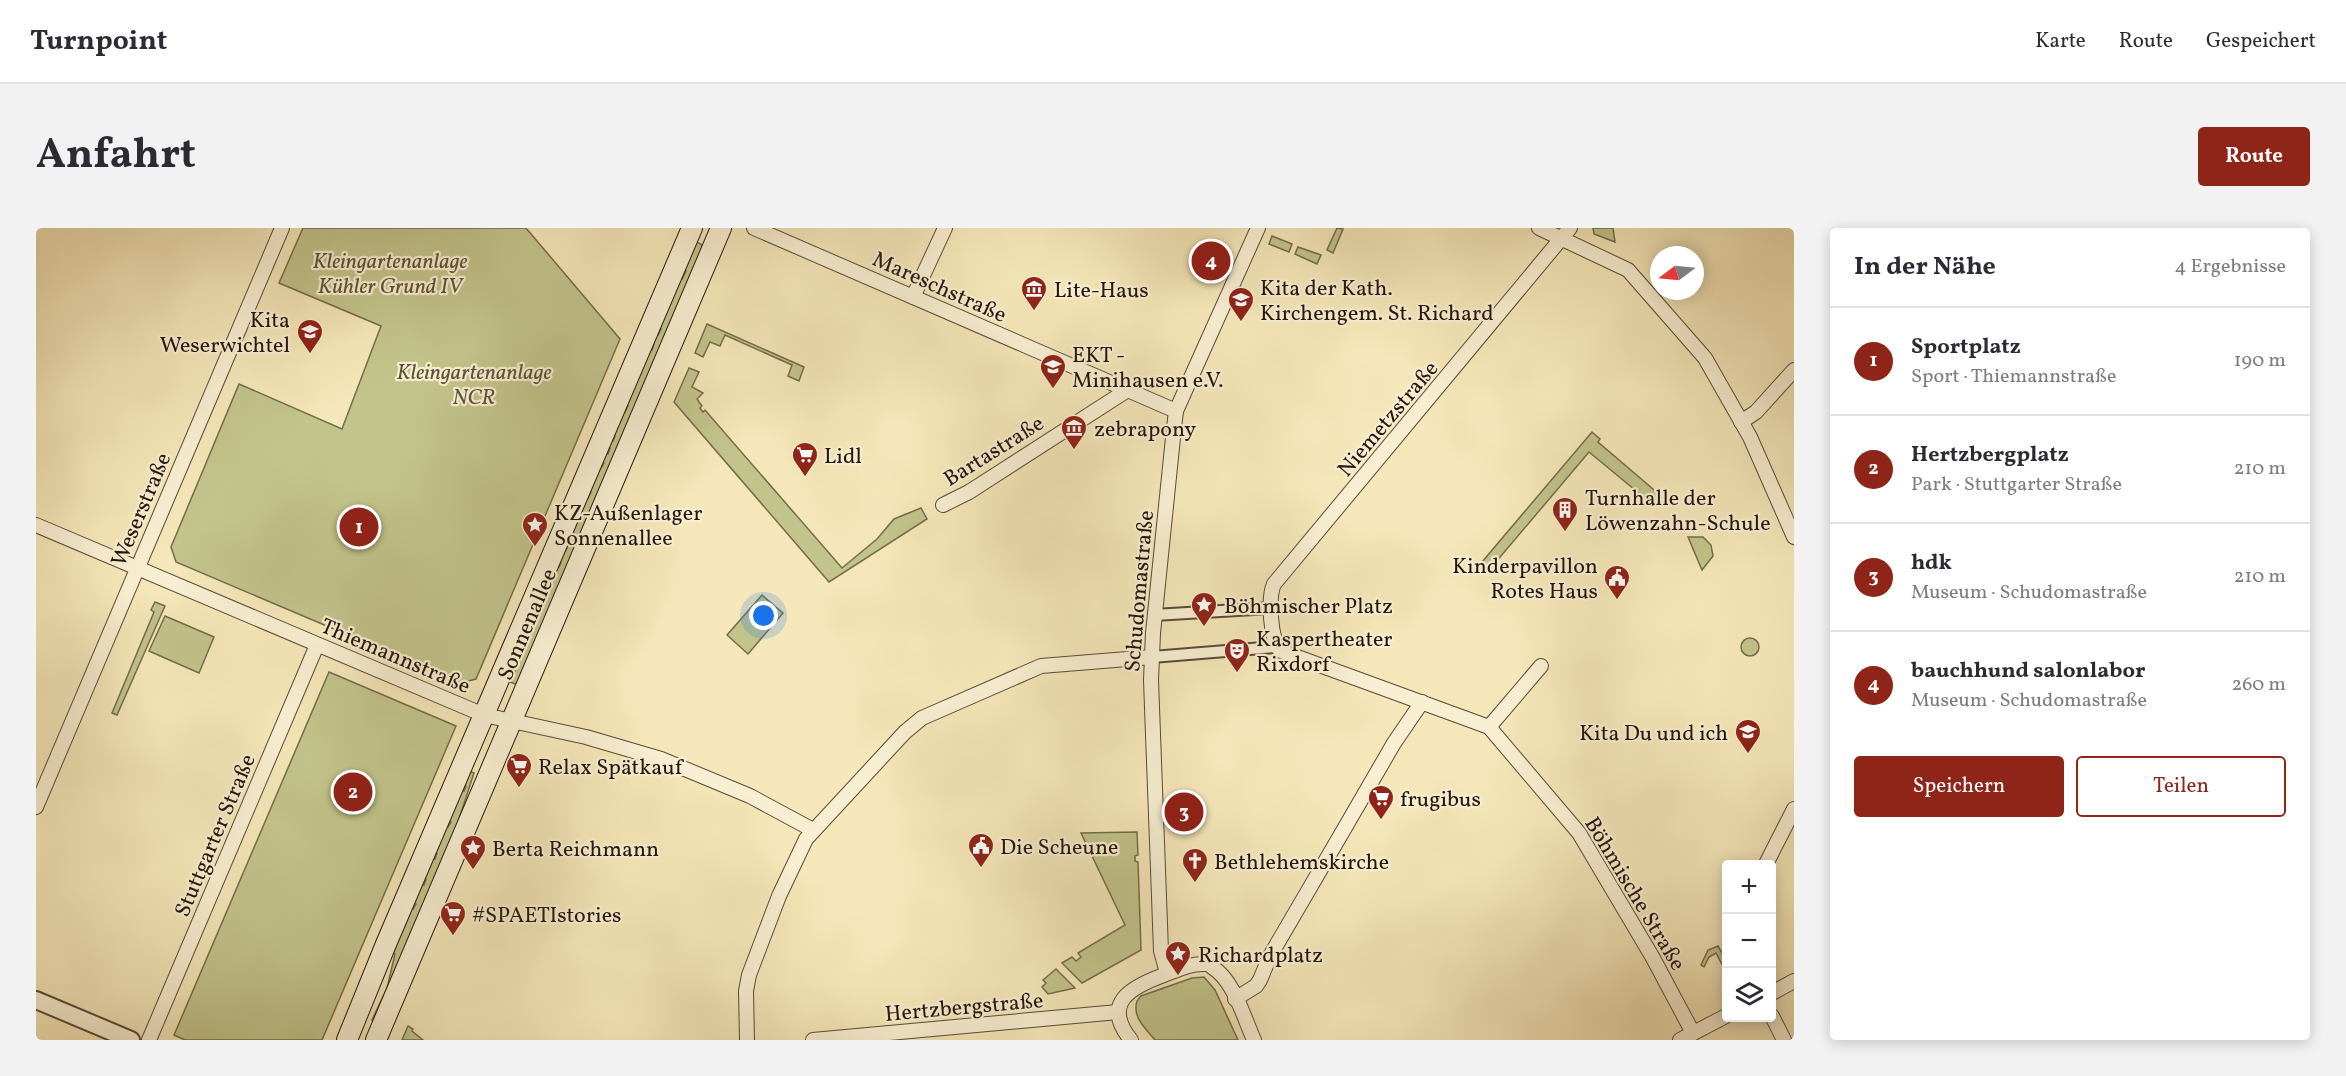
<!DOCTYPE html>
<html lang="de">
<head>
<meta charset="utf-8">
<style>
	body { margin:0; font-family:Vollkorn,serif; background:#f2f2f3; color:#2b2b33 }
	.controls { position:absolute; right:18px; bottom:18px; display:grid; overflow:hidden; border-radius:6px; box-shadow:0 3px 15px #0003 }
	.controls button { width:54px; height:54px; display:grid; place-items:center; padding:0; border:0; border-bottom:2px solid #e1e1e2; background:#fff; color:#2b2b33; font:30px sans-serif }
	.compass { position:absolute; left:1614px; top:18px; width:54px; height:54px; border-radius:50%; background:#fff; box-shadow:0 3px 15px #0003; rotate:254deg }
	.you { position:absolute; left:728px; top:388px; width:21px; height:21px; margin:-15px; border:4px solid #fff; border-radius:50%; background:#1a73e8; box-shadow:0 0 0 9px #1a73e833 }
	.badge { display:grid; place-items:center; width:39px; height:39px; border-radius:50%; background:#8f2418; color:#fff; font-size:20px; font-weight:700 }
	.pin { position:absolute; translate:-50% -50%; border:3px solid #fff; box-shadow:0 2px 6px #0006 }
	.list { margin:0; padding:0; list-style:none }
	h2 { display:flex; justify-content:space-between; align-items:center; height:78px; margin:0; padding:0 24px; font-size:26px }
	h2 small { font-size:20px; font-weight:400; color:#7c7c81 }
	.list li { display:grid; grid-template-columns:39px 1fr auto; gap:18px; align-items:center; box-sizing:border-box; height:108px; padding:0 24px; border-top:2px solid #e1e1e2 }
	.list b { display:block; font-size:22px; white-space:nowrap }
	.list p { margin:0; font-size:20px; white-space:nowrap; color:#7c7c81 }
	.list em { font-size:20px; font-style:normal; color:#7c7c81 }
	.actions { display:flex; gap:12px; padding:18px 24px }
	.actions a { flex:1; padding:14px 0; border:2px solid #8f2418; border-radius:6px; text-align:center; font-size:21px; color:#8f2418 }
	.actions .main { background:#8f2418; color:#fff }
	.icon { flex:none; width:33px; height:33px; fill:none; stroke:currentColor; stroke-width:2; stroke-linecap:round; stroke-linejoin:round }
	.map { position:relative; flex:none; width:1758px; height:812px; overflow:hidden; border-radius:6px }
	header { display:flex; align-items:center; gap:36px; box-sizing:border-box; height:84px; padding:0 30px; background:#fff; border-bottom:2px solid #e1e1e2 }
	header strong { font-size:28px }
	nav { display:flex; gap:33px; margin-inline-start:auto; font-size:21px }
	.intro { display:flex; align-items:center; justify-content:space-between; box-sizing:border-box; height:144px; padding:0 36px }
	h1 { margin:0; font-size:42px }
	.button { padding:15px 27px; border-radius:6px; background:#8f2418; color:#fff; font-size:21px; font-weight:700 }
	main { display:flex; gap:36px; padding:0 36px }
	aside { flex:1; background:#fff; border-radius:6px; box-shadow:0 3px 15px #0003 }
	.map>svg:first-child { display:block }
	.green { fill:#c2c48b; stroke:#746c4c; stroke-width:1.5 }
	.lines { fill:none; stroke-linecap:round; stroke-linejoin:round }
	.pedestrian-casing { stroke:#594a38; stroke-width:14 }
	.minor-casing { stroke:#594a38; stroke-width:16 }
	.tertiary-casing { stroke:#594a38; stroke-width:20 }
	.secondary-casing { stroke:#25150d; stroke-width:22 }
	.pedestrian { stroke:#f8efd2; stroke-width:10 }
	.minor { stroke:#f8efd2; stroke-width:14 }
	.tertiary { stroke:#f8efd2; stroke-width:16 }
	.secondary { stroke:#f8efd2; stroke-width:20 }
	.labels { text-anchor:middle; stroke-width:4.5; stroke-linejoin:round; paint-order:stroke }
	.park-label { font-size:22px; font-style:italic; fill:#5c5239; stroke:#f8efd2 }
	.street-label { font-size:22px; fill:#25150d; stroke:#f8efd2 }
	.poi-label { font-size:22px; fill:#25150d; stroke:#f8efd2; text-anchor:start }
</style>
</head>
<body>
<header>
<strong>Turnpoint</strong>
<nav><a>Karte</a><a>Route</a><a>Gespeichert</a></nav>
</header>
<div class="intro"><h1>Anfahrt</h1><a class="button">Route</a></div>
<main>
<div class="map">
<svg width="1758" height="812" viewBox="0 0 1758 812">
	<rect width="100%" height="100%" fill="#f5e7b9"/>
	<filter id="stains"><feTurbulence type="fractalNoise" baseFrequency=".00333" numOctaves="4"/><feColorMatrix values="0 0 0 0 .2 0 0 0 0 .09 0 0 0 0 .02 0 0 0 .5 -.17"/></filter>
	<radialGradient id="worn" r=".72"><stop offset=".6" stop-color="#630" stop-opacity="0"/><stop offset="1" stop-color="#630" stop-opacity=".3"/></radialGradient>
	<g class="green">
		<path d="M267,0H490L584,111L440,451L425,455L140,334L135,319L203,156L306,201L345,98L243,55Z"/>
		<path d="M1301,0L1307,1L1297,25L1291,22Z"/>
		<path d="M1557,0H1577L1579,14L1558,6Z"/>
		<path d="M1236,8L1256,16L1253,24L1233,16Z"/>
		<path d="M659,13L668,18L482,457L474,454L483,434L480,432L488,414L491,415L493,409L491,408L497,393L500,394L502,389L499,388L508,368L511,369L513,364L510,362L520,339H523L525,334L522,333L531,320L529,319L538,305L535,304L550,269L552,270L555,264L552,263L563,239L565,240L568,235L565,233L569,225L572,226L574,220L571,218L574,213H577L579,208L576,206L587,182L589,184L592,178L589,176L613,121L616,122L618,116L616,114L619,106L622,107L625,101L622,99L643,50L646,51L650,43L647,41Z"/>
		<path d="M1262,19L1285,27L1281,36L1259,26Z"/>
		<path d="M671,96L768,139L763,153L752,148L756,137L689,107L684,118L674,114L667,129L659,125Z"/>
		<path d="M653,140L663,144L656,159L667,165L661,171L666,178L664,180L667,184L669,182L806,340L841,311L858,291L885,280L891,291L793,354L638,174Z"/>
		<path d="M1556,204L1564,211L1562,214L1624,267L1616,276L1553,224L1454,341L1446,334Z"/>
		<path d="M1652,309H1667L1675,317L1677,328L1666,342Z"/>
		<path d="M726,367L747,385L712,426L691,407Z"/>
		<path d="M119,374L129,378L81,487L76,485L118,384L115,382Z"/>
		<path d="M129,388L178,409L163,445L113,423Z"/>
		<circle cx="1714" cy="419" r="9"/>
		<path d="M293,444L420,498L286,812H149L138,807Z"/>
		<path d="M433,543L438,545L421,597L339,793L336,792L351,760L359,726L355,724L374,680L377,681L380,676L377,674L385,656L388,657L390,651L387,650L395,630L399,631L401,625L398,624L409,598L412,599L415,594L412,592L425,562L428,563L430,558L427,556Z"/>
		<path d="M1101,604L1102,627L1099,628V633L1102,634L1105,722L1046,755L1026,735L1036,729L1040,733L1045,729L1042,725L1089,697L1045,605Z"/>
		<path d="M1682,718L1689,730L1690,744L1680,725L1673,729L1668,739L1665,737L1672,722Z"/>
		<path d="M1020,741L1039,760L1012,766L1006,759L1010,755L1007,752Z"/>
		<path d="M1168,749L1179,762L1202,812H1119C1109,800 1096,789 1101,773L1105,768L1156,750Z"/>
		<path d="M372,798L377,801L376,803L387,812H366Z"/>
	</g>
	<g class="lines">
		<defs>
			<g id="pedestrian">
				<path d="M1118,387L1235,380"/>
				<path d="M1116,429L1240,419"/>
			</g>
			<g id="minor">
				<path d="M718,0L1140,183"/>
				<path d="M1503,0L1592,42L1669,130L1714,209L1758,309"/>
				<path d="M1534,0L1238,356C1232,369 1234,414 1245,423L1453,499L1543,605L1617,730L1657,805"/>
				<path d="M877,69L909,0"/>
				<path d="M1705,194L1720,184L1758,142"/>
				<path d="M907,277L933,264L1090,163"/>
				<path d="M0,297L448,487L550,509L625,531L714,568L777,602"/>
				<path d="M1453,499L1505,438"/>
				<path d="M0,579L246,0"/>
				<path d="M1730,636L1758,581"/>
				<path d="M1176,739C1198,752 1208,790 1218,812"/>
				<path d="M1131,745L1125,723L1115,452L1117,405L1138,200L1140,183L1222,0"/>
				<path d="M1736,765L1758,753"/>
				<path d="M1199,771L1220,758L1224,752L1234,728L1307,603L1358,515L1386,474"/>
				<path d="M1736,788L1748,812"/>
				<path d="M113,812L281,417"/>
				<path d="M711,812L710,763L713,747L743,668L770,611L869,504L886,490L1005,438L1116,429"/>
				<path d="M777,812L1082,784"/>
				<path d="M1095,812C1065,775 1095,759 1128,747C1141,742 1155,735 1169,736"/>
				<path d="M1644,812L1690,788"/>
			</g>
			<path id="tertiary" d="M0,772L95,812"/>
			<g id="secondary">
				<path d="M311,812L350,716L656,0"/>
				<path d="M340,812L685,0"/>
			</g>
		</defs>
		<use href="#pedestrian" class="pedestrian-casing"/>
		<use href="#minor" class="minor-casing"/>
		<use href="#tertiary" class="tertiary-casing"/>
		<use href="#secondary" class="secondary-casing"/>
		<use href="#pedestrian" class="pedestrian"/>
		<use href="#minor" class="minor"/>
		<use href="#tertiary" class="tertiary"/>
		<use href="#secondary" class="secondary"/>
	</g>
	<defs>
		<symbol id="museum-pin" viewBox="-11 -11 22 30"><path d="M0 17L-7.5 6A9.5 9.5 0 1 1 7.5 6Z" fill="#8f2418" stroke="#f8efd2"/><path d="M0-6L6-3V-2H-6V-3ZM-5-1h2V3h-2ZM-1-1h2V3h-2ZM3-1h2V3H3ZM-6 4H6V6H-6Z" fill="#fff"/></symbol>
		<symbol id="school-pin" viewBox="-11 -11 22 30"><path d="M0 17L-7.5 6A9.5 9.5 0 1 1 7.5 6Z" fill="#8f2418" stroke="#f8efd2"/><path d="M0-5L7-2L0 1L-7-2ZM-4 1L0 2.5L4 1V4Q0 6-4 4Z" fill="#fff"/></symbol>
		<symbol id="supermarket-pin" viewBox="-11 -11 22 30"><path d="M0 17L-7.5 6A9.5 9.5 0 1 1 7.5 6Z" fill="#8f2418" stroke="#f8efd2"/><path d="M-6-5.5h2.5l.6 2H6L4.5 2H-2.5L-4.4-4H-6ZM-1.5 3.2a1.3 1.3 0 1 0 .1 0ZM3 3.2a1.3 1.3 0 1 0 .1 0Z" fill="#fff"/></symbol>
		<symbol id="building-pin" viewBox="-11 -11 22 30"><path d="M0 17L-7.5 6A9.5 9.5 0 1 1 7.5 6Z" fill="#8f2418" stroke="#f8efd2"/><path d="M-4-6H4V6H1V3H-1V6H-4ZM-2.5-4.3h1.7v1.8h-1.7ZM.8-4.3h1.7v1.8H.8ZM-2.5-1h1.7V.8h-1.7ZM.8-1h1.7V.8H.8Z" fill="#fff"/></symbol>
		<symbol id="sight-pin" viewBox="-11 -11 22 30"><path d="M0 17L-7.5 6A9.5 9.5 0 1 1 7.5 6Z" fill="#8f2418" stroke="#f8efd2"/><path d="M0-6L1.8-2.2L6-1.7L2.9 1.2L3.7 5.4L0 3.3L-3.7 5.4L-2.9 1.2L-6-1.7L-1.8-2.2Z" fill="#fff"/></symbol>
		<symbol id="civic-pin" viewBox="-11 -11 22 30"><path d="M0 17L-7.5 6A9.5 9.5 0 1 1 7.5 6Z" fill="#8f2418" stroke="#f8efd2"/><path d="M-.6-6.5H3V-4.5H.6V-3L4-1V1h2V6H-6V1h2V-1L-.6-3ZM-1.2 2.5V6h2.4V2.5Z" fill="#fff"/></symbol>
		<symbol id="theatre-pin" viewBox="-11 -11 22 30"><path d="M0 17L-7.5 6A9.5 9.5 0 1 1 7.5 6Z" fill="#8f2418" stroke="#f8efd2"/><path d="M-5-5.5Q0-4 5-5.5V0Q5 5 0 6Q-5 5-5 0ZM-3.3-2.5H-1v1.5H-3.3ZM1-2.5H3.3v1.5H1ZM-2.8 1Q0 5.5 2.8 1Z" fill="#fff"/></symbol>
		<symbol id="church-pin" viewBox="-11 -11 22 30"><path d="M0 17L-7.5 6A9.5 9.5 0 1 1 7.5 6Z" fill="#8f2418" stroke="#f8efd2"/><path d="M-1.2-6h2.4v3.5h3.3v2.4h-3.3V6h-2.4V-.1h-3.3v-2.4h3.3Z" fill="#fff"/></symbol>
	</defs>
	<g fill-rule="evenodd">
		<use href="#museum-pin" x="983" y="46" width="30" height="40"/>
		<use href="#school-pin" x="1190" y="57" width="30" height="40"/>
		<use href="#school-pin" x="259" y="89" width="30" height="40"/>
		<use href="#school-pin" x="1002" y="124" width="30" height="40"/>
		<use href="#museum-pin" x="1023" y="185" width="30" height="40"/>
		<use href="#supermarket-pin" x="754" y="212" width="30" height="40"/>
		<use href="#building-pin" x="1514" y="267" width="30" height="40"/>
		<use href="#sight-pin" x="484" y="282" width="30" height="40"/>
		<use href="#civic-pin" x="1566" y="335" width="30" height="40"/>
		<use href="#sight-pin" x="1153" y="362" width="30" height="40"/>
		<use href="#theatre-pin" x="1186" y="408" width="30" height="40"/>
		<use href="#school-pin" x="1697" y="489" width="30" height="40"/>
		<use href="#supermarket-pin" x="468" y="523" width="30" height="40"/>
		<use href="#supermarket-pin" x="1330" y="555" width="30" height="40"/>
		<use href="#civic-pin" x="930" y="603" width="30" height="40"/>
		<use href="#sight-pin" x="422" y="605" width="30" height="40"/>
		<use href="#church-pin" x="1144" y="618" width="30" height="40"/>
		<use href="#supermarket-pin" x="402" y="671" width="30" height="40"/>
		<use href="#sight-pin" x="1127" y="711" width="30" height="40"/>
	</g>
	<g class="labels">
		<g class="park-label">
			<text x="354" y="40">Kleingartenanlage<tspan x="354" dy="25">Kühler Grund IV</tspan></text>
			<text x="438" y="151">Kleingartenanlage<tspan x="438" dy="25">NCR</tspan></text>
		</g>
		<g class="street-label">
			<text transform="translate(904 58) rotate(24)" y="8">Mareschstraße</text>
			<text transform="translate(1351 190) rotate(-50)" y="8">Niemetzstraße</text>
			<text transform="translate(957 222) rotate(-32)" y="8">Bartastraße</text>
			<text transform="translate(104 281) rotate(-67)" y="8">Weserstraße</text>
			<text transform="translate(1102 363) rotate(-85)" y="8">Schudomastraße</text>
			<text transform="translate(490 396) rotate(-67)" y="8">Sonnenallee</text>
			<text transform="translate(360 427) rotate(23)" y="8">Thiemannstraße</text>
			<text transform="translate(178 607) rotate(-67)" y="8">Stuttgarter Straße</text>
			<text transform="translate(1600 665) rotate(59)" y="8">Böhmische Straße</text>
			<text transform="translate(928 778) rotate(-5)" y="8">Hertzbergstraße</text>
		</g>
		<g class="poi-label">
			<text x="1224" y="67">Kita der Kath.<tspan x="1224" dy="25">Kirchengem. St. Richard</tspan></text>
			<text x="1018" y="69">Lite-Haus</text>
			<text x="254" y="99" text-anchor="end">Kita<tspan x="254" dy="25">Weserwichtel</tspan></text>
			<text x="1036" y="134">EKT -<tspan x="1036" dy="25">Minihausen e.V.</tspan></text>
			<text x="1058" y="208">zebrapony</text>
			<text x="788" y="235">Lidl</text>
			<text x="1549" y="277">Turnhalle der<tspan x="1549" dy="25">Löwenzahn-Schule</tspan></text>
			<text x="518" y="292">KZ-Außenlager<tspan x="518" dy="25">Sonnenallee</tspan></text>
			<text x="1562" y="345" text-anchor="end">Kinderpavillon<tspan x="1562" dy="25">Rotes Haus</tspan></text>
			<text x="1188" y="385">Böhmischer Platz</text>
			<text x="1220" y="418">Kaspertheater<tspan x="1220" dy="25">Rixdorf</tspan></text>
			<text x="1692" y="512" text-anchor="end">Kita Du und ich</text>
			<text x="502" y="546">Relax Spätkauf</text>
			<text x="1364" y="578">frugibus</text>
			<text x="964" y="626">Die Scheune</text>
			<text x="456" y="628">Berta Reichmann</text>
			<text x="1178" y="641">Bethlehemskirche</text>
			<text x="436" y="694">#SPAETIstories</text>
			<text x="1162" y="734">Richardplatz</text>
		</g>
	</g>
	<rect width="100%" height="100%" filter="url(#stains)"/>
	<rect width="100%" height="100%" fill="url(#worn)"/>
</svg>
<div class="controls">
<button>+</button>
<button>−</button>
<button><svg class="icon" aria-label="layers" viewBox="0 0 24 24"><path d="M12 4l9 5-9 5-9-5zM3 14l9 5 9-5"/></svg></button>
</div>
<svg class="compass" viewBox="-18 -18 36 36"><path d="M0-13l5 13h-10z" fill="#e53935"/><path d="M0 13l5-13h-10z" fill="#7c7c81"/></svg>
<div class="you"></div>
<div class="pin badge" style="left:323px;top:299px">1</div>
<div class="pin badge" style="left:317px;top:564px">2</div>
<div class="pin badge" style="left:1148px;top:584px">3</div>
<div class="pin badge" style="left:1175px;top:33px">4</div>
</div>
<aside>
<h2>In der Nähe<small>4 Ergebnisse</small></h2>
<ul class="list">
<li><span class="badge">1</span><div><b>Sportplatz</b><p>Sport · Thiemannstraße</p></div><em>190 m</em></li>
<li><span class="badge">2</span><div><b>Hertzbergplatz</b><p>Park · Stuttgarter Straße</p></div><em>210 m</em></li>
<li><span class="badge">3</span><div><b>hdk</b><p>Museum · Schudomastraße</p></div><em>210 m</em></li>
<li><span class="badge">4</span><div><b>bauchhund salonlabor</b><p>Museum · Schudomastraße</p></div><em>260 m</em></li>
</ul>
<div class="actions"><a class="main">Speichern</a><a>Teilen</a></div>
</aside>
</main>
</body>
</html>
